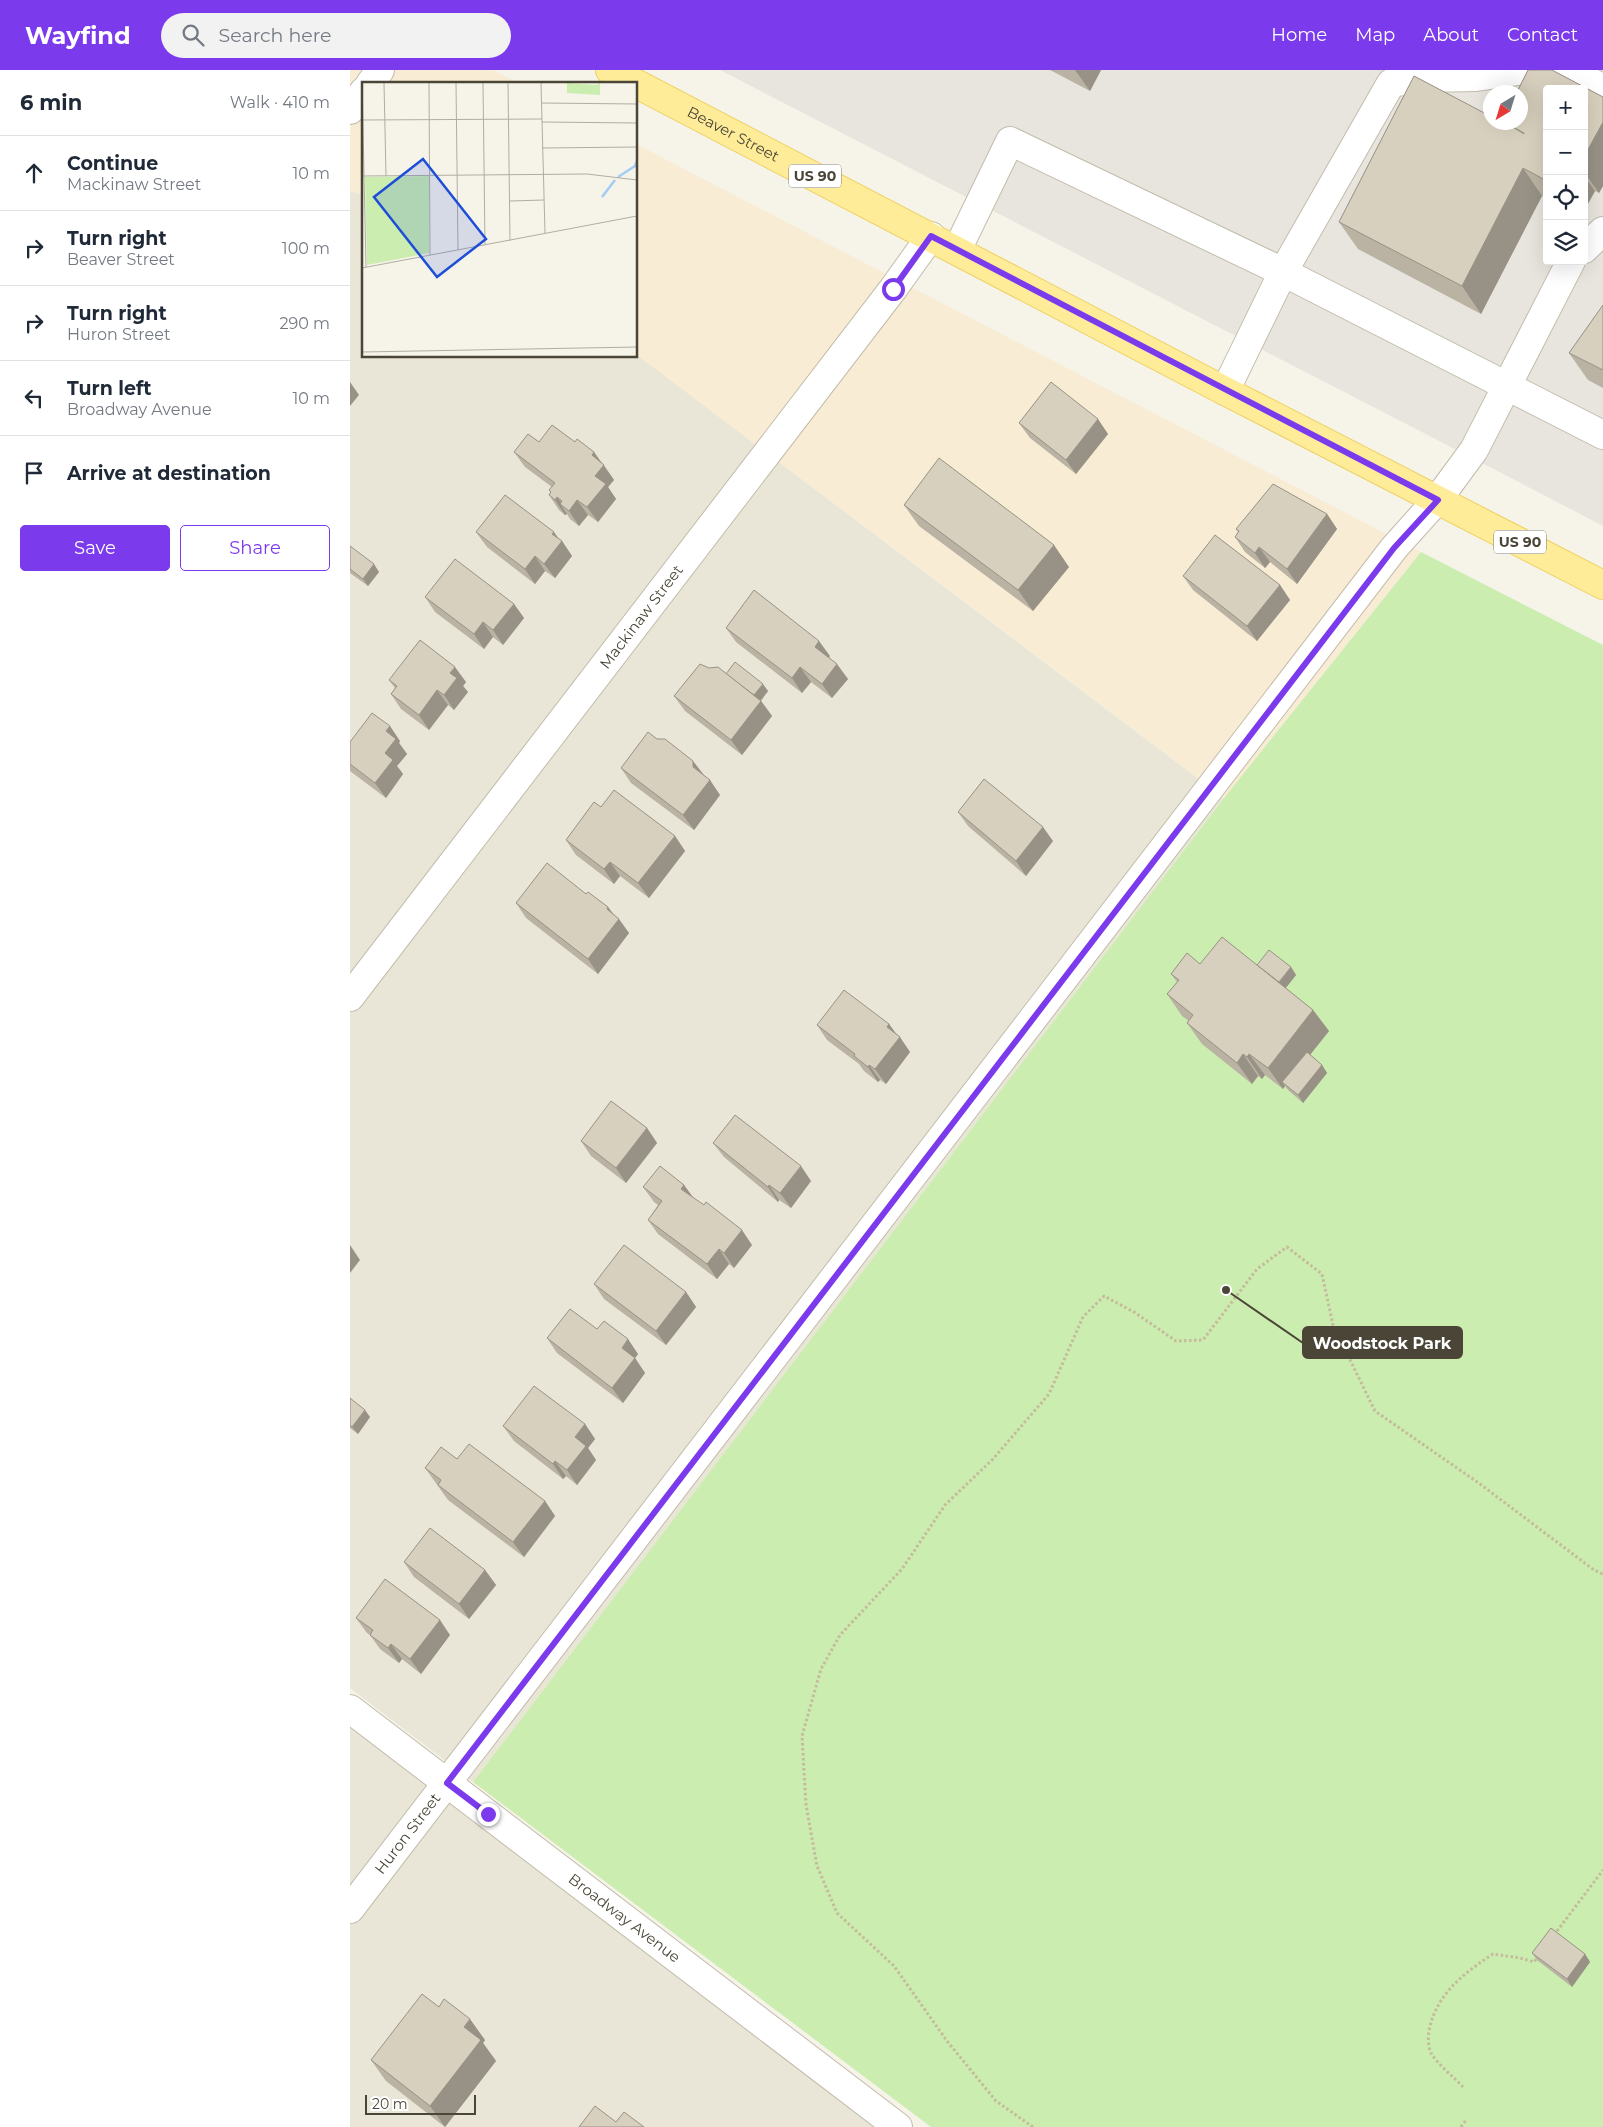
<!DOCTYPE html>
<html lang="en">
<head>
<meta charset="utf-8">
<style>
	body { margin:0; font-family:Montserrat,sans-serif; background:#f2f2f3; color:#1f2937 }
	.controls { position:absolute; right:15px; top:15px; display:grid; overflow:hidden; border-radius:5px; box-shadow:0 5px 20px #0002 }
	.controls button { width:45px; height:45px; display:grid; place-items:center; padding:0; border:0; border-bottom:1px solid #e0e1e3; background:#fff; color:#1f2937; font:25px sans-serif }
	.compass { position:absolute; left:1133px; top:15px; width:45px; height:45px; border-radius:50%; background:#fff; box-shadow:0 5px 20px #0002; rotate:218deg }
	.scale { position:absolute; left:15px; bottom:12px; width:111px; box-sizing:border-box; padding-left:5px; border:2px solid #4a4537; border-top:0; font-size:14px; line-height:18px; white-space:nowrap; color:#4a4537; -webkit-text-stroke:4px #fff; paint-order:stroke }
	.stop { position:absolute; width:15px; height:15px; margin:-11px; border:4px solid #7c3aed; border-radius:50%; background:#fff }
	.stop.end { background:#7c3aed; border-color:#fff; box-shadow:0 1px 5px #0008 }
	.list { margin:0; padding:0; list-style:none }
	h2 { display:flex; justify-content:space-between; align-items:center; height:65px; margin:0; padding:0 20px; font-size:21px }
	h2 small { font-size:16px; font-weight:400; color:#747a83 }
	.list li { display:grid; grid-template-columns:32px 1fr auto; gap:15px; align-items:center; box-sizing:border-box; height:75px; padding:0 20px; border-top:1px solid #e0e1e3 }
	.list b { display:block; font-size:19px; white-space:nowrap }
	.list p { margin:0; font-size:16px; white-space:nowrap; color:#747a83 }
	.list em { font-size:16px; font-style:normal; color:#747a83 }
	.actions { display:flex; gap:10px; padding:15px 20px }
	.actions a { flex:1; padding:11px 0; border:1px solid #7c3aed; border-radius:5px; text-align:center; font-size:18px; color:#7c3aed }
	.actions .main { background:#7c3aed; color:#fff }
	.icon { flex:none; width:28px; height:28px; fill:none; stroke:currentColor; stroke-width:2; stroke-linecap:round; stroke-linejoin:round }
	.map { position:relative; flex:none; width:1253px; height:2057px; overflow:hidden }
	header { display:flex; align-items:center; gap:30px; box-sizing:border-box; height:70px; padding:0 25px; background:#7c3aed; color:#fff }
	header strong { font-size:24px }
	nav { display:flex; gap:28px; margin-inline-start:auto; font-size:18px }
	.search { width:350px; height:45px; background:#f2f2f3; display:flex; align-items:center; gap:12px; box-sizing:border-box; padding:0 18px; border-radius:28px; color:#747a83; font-size:19px }
	main { display:flex }
	aside { flex:1; background:#fff }
	.map>svg:first-child { display:block }
	.residential { fill:#eae6d7 }
	.commercial { fill:#f8ecd4 }
	.industrial { fill:#e8e5de; fill-rule:evenodd }
	.green { fill:#cbedb0 }
	.lines { fill:none; stroke-linecap:round; stroke-linejoin:round }
	.minor-casing { stroke:#c2bcab; stroke-width:30 }
	.major-casing { stroke:#edd060; stroke-width:30 }
	.path { stroke:#c5ba9b; stroke-width:3; stroke-dasharray:2.5 2.5; stroke-linecap:butt }
	.minor { stroke:#fff; stroke-width:28 }
	.major { stroke:#ffec99; stroke-width:28 }
	.wall { fill:#bab3a3; fill-rule:evenodd }
	.shaded-wall { fill:#979285 }
	.building { fill:#d8d0be; stroke:#979285; fill-rule:evenodd }
	.route { stroke:#7c3aed; stroke-width:6 }
	.labels { text-anchor:middle; stroke-width:4; stroke-linejoin:round; paint-order:stroke }
	.shield { fill:#fff; stroke:#807d73; stroke-width:1 }
	.shield-label { font-size:14px; font-weight:bold; fill:#4a4537 }
	.street-label { font-size:15px; fill:#4a4537; stroke:#fff }
	.inset-river { fill:none; stroke:#a2ccf6; stroke-width:2.5 }
	.inset-road { fill:none; stroke:#b1ada2; stroke-width:1 }
	.view { fill:#1d4ed8; fill-opacity:0.15; stroke:#1d4ed8; stroke-width:2.5 }
	.inset-edge { fill:none; stroke:#4a4537; stroke-width:2.5 }
	.leader { fill:none; stroke:#4a4537; stroke-width:2 }
	.callout-dot { fill:#4a4537; stroke:#fff; stroke-width:2 }
	.callout { fill:#4a4537; stroke:#4a4537; stroke-width:2 }
	.callout-label { font-size:16px; text-anchor:middle; font-weight:bold; fill:#fff }
</style>
</head>
<body>
<header>
<strong>Wayfind</strong>
<div class="search"><svg class="icon" aria-label="search" viewBox="0 0 24 24"><circle cx="10" cy="10" r="6"/><path d="M15 15l6 6"/></svg>Search here</div>
<nav><a>Home</a><a>Map</a><a>About</a><a>Contact</a></nav>
</header>
<main>
<aside>
<h2>6 min<small>Walk · 410 m</small></h2>
<ul class="list">
<li><svg class="icon" aria-label="ahead" viewBox="0 0 24 24"><path d="M12 20V5M6 11l6-6 6 6"/></svg><div><b>Continue</b><p>Mackinaw Street</p></div><em>10 m</em></li>
<li><svg class="icon" aria-label="right" viewBox="0 0 24 24"><path d="M7 20v-9h11M14 6l5 5-5 5"/></svg><div><b>Turn right</b><p>Beaver Street</p></div><em>100 m</em></li>
<li><svg class="icon" aria-label="right" viewBox="0 0 24 24"><path d="M7 20v-9h11M14 6l5 5-5 5"/></svg><div><b>Turn right</b><p>Huron Street</p></div><em>290 m</em></li>
<li><svg class="icon" aria-label="left" viewBox="0 0 24 24"><path d="M17 20v-9H6M10 6l-5 5 5 5"/></svg><div><b>Turn left</b><p>Broadway Avenue</p></div><em>10 m</em></li>
<li><svg class="icon" aria-label="arrive" viewBox="0 0 24 24"><path d="M6 21V4h12l-3 4 3 4H6"/></svg><div><b>Arrive at destination</b></div></li>
</ul>
<div class="actions"><a class="main">Save</a><a>Share</a></div>
</aside>
<div class="map">
<svg width="1253" height="2057" viewBox="0 0 1253 2057">
	<rect width="100%" height="100%" fill="#f6f3e9"/>
	<g class="residential">
		<path d="M0,121L14,125V286H286V284L874,728L123,1712L0,1618Z"/>
		<path d="M0,1641L545,2057H0Z"/>
	</g>
	<g class="commercial">
		<path d="M0,0H143L170,14H14V125L0,121Z"/>
		<path d="M286,74L1071,482L874,728L286,284Z"/>
	</g>
	<path class="industrial" d="M370,0H1253V456L1159,407ZM1197,19H1234V191H1197ZM1140,22H1170V52H1140Z"/>
	<path class="green" d="M1071,482L1253,575V2057H581L123,1712L874,728Z"/>
	<g class="lines">
		<defs>
			<g id="minor">
				<path d="M1208,0L1227,4L1253,19"/>
				<path d="M20,14L30,0"/>
				<path d="M0,40L14,21"/>
				<path d="M1234,179L1253,161"/>
				<path d="M607,180L660,71L933,202L1253,365"/>
				<path d="M875,321L933,202L1041,13L1074,8L1126,7L1175,0"/>
				<path id="s1" d="M0,927L543,219L581,166"/>
				<path id="s2" d="M0,1639L548,2057"/>
				<path id="s3" d="M0,1839L1044,478L1088,429L1124,380L1221,191"/>
			</g>
			<g id="major">
				<path id="s4" d="M260,0L875,321L1253,515"/>
			</g>
		</defs>
		<use href="#minor" class="minor-casing"/>
		<use href="#major" class="major-casing"/>
		<g class="path">
			<path d="M1204,1865L1253,1800"/>
			<path d="M1113,2017C1104,2007 1088,1995 1081,1983C1078,1977 1078,1968 1079,1961C1086,1924 1114,1903 1143,1884L1170,1888L1184,1892L1188,1886"/>
			<path d="M683,2057L646,2031L597,1971L544,1896L487,1843L467,1796L456,1735L452,1666L471,1599L490,1565L552,1499L595,1435L643,1389L699,1324L733,1247L754,1226L784,1242L826,1271L853,1270L907,1199L937,1177L972,1204L983,1255L1025,1341L1130,1414L1244,1500L1253,1504"/>
			<path d="M1111,2057L1116,2050"/>
		</g>
		<use href="#minor" class="minor"/>
		<use href="#major" class="major"/>
	</g>
	<g class="wall">
		<path d="M700,0H751L740,21Z"/>
		<path d="M1178,0H1202L1253,27V116L1249,123L1245,121L1234,141V19H1197V128L1192,126L1131,244L1008,179L989,152L1064,6L1140,46V52H1170V22H1167ZM1158,54L1174,63V64Z"/>
		<path d="M1253,235V318L1238,310L1219,283Z"/>
		<path d="M669,353L758,364L726,404L680,368Z"/>
		<path d="M189,372H225L244,382L251,393L254,395L264,410L258,417L266,429L248,452L238,445L229,456L220,449L217,444L215,445L209,440L199,425L201,422L199,420L202,417L175,397L164,382Z"/>
		<path d="M554,435L719,497L683,541L569,456Z"/>
		<path d="M977,444L987,459L947,514L920,492L915,498L895,482L885,467L888,462L886,459Z"/>
		<path d="M126,462L208,469L212,471L222,486L205,508L195,501L185,514L137,477Z"/>
		<path d="M0,476L29,502L18,516L0,503Z"/>
		<path d="M833,506L930,515L940,530L907,571L843,520Z"/>
		<path d="M75,527L164,534L174,548L153,575L143,567L134,579L85,542Z"/>
		<path d="M376,558L480,586L479,587L498,609L482,628L461,612L452,623L386,572Z"/>
		<path d="M359,598L376,604L418,621L411,631L422,646L392,685L335,641L324,626Z"/>
		<path d="M39,610L116,612L113,616L118,622L104,640L98,635L79,660L51,639L41,624L45,618Z"/>
		<path d="M50,671L49,673L57,684L47,696L53,704L36,728L0,701V672Z"/>
		<path d="M271,698L353,704L370,725L344,760L281,713Z"/>
		<path d="M251,737L325,766L335,781L299,828L270,806L264,814L226,785L216,770Z"/>
		<path d="M608,742L703,771L676,806L618,756Z"/>
		<path d="M236,824L258,837L279,863L248,904L176,848L166,833Z"/>
		<path d="M850,894L907,895L941,897L946,905L936,918L963,940L979,961L960,985L972,995L977,1003L953,1033L938,1020L935,1016L933,1019L915,1005L912,1009L908,1006L902,1014L852,974L837,953L839,951L832,946L817,924L827,912L821,904Z"/>
		<path d="M539,954L560,982L536,1014L530,1010L528,1012L514,1001L509,994L477,970L467,955Z"/>
		<path d="M297,1058L307,1073L276,1113L241,1086L231,1071Z"/>
		<path d="M363,1073L461,1111L441,1138L429,1130L428,1132L374,1087Z"/>
		<path d="M334,1115L343,1128L402,1175L384,1198L379,1194L367,1209L308,1164L298,1150L308,1135L304,1132L293,1117Z"/>
		<path d="M244,1214L336,1222L346,1237L316,1275L254,1229Z"/>
		<path d="M247,1259L288,1284L285,1288L295,1303L273,1333L207,1283L197,1268Z"/>
		<path d="M0,1328L20,1347L8,1364L0,1358Z"/>
		<path d="M235,1354L245,1369L238,1378L246,1390L227,1415L216,1406L213,1409L164,1371L153,1356Z"/>
		<path d="M107,1389L195,1431L205,1446L174,1487L98,1430L75,1398Z"/>
		<path d="M54,1492L135,1500L146,1515L119,1549L64,1507Z"/>
		<path d="M6,1548L100,1565L71,1604L52,1589L49,1593L30,1579L20,1565L17,1563Z"/>
		<path d="M1182,1883L1235,1884L1240,1892L1222,1917L1187,1890Z"/>
		<path d="M135,1970L133,1973L146,1991L95,2057L36,2011L21,1990Z"/>
	</g>
	<g class="shaded-wall">
		<path d="M725,0H751L740,21Z"/>
		<path d="M1253,52V116L1249,123L1234,102V87Z"/>
		<path d="M1173,98L1192,126L1131,244L1112,216Z"/>
		<path d="M1234,106L1245,121L1234,141Z"/>
		<path d="M0,312L9,325L0,336Z"/>
		<path d="M748,349L758,364L726,404L716,390Z"/>
		<path d="M244,382L264,410L258,417L266,429L248,452L237,437L245,406L242,385Z"/>
		<path d="M207,427L215,438L210,434L217,444L215,445L205,430Z"/>
		<path d="M227,430L238,445L229,456L219,441Z"/>
		<path d="M977,444L987,459L947,514L937,499Z"/>
		<path d="M204,462L211,472L212,471L222,486L205,508L194,494L202,464Z"/>
		<path d="M704,475L719,497L683,541L668,520Z"/>
		<path d="M909,477L920,492L915,498L905,483Z"/>
		<path d="M185,486L195,501L185,514L175,499Z"/>
		<path d="M24,494L29,502L18,516L13,509Z"/>
		<path d="M930,515L940,530L907,571L897,556Z"/>
		<path d="M164,534L174,548L153,575L143,560Z"/>
		<path d="M133,552L143,567L134,579L124,564Z"/>
		<path d="M469,571L480,586L475,592L465,577Z"/>
		<path d="M487,594L498,609L482,628L472,614Z"/>
		<path d="M105,597L116,612L113,616L118,622L104,640L94,625L100,603Z"/>
		<path d="M450,597L461,612L452,623L442,608Z"/>
		<path d="M413,614L418,621L408,634L403,626Z"/>
		<path d="M87,620L98,635L79,660L69,645Z"/>
		<path d="M411,631L422,646L392,685L381,670Z"/>
		<path d="M40,656L50,671L49,673L57,684L47,696L53,704L36,728L25,713L35,683L36,661Z"/>
		<path d="M343,691L354,705L343,697Z"/>
		<path d="M360,710L370,725L344,760L333,745Z"/>
		<path d="M693,757L703,771L676,806L666,791Z"/>
		<path d="M325,766L335,781L299,828L288,813Z"/>
		<path d="M260,792L270,806L264,814L254,799Z"/>
		<path d="M258,837L267,850L269,849L279,863L248,904L238,889Z"/>
		<path d="M941,897L946,905L934,920L929,913Z"/>
		<path d="M963,940L979,961L936,1015L932,1012L935,1016L933,1019L918,998Z"/>
		<path d="M539,954L549,968L550,967L560,982L536,1014L525,999L537,957Z"/>
		<path d="M893,984L908,1006L902,1014L887,993Z"/>
		<path d="M899,984L915,1005L912,1009L897,987Z"/>
		<path d="M519,995L530,1010L528,1012L518,997Z"/>
		<path d="M972,995L977,1003L953,1033L948,1025Z"/>
		<path d="M297,1058L307,1073L276,1113L266,1098Z"/>
		<path d="M451,1096L461,1111L441,1138L430,1123Z"/>
		<path d="M334,1115L345,1130L331,1119Z"/>
		<path d="M419,1115L429,1130L428,1132L418,1117Z"/>
		<path d="M392,1160L402,1175L384,1198L374,1183Z"/>
		<path d="M0,1175L10,1190L0,1203Z"/>
		<path d="M369,1179L379,1194L367,1209L357,1194Z"/>
		<path d="M336,1222L346,1237L316,1275L306,1261Z"/>
		<path d="M278,1269L288,1284L285,1288L295,1303L273,1333L262,1318L272,1278Z"/>
		<path d="M15,1340L20,1347L8,1364L2,1357Z"/>
		<path d="M235,1354L245,1369L238,1378L246,1390L227,1415L217,1400L225,1367Z"/>
		<path d="M205,1391L216,1406L213,1409L203,1394Z"/>
		<path d="M195,1431L205,1446L174,1487L163,1472Z"/>
		<path d="M135,1500L146,1515L119,1549L109,1534Z"/>
		<path d="M90,1550L100,1565L71,1604L60,1589Z"/>
		<path d="M41,1574L52,1589L49,1593L38,1578Z"/>
		<path d="M1235,1884L1240,1892L1222,1917L1217,1909Z"/>
		<path d="M120,1949L135,1970L133,1973L146,1991L95,2057L80,2036L114,1957Z"/>
	</g>
	<g class="building">
		<path d="M1178,0H1202L1253,27V52L1234,87V19H1197V111L1173,98L1112,216L989,152L1064,6L1140,46V52H1170V22H1167ZM1158,54L1174,63V64Z"/>
		<path d="M1253,235V300L1219,283Z"/>
		<path d="M701,312L748,349L716,390L669,353Z"/>
		<path d="M202,355L225,372L227,369L244,382L242,385L254,395L245,406L256,414L237,437L227,430L219,441L210,434L212,431L207,427L205,430L199,425L201,422L199,420L205,413L164,382L178,364L189,372Z"/>
		<path d="M589,388L704,475L668,520L554,435Z"/>
		<path d="M923,414L977,444L937,499L909,477L905,483L885,467L889,461L886,459Z"/>
		<path d="M155,425L204,462L202,464L212,471L194,494L185,486L175,499L126,462Z"/>
		<path d="M865,465L930,515L897,556L833,506Z"/>
		<path d="M0,476L24,494L13,509L0,499Z"/>
		<path d="M105,489L164,534L143,560L133,552L124,564L75,527Z"/>
		<path d="M404,520L469,571L465,577L487,594L472,614L450,597L442,608L376,558Z"/>
		<path d="M70,570L105,597L100,603L107,608L94,625L87,620L69,645L41,624L47,616L39,610Z"/>
		<path d="M385,592L413,614L404,625L376,604Z"/>
		<path d="M350,594L359,598L368,597L411,631L381,670L324,626Z"/>
		<path d="M22,643L40,656L36,661L46,669L35,683L43,690L25,713L0,694V672Z"/>
		<path d="M298,662L307,669H315L343,691V697L360,710L333,745L271,698Z"/>
		<path d="M634,709L693,757L666,791L608,742Z"/>
		<path d="M264,720L325,766L288,813L260,792L254,799L216,770L244,732L251,737Z"/>
		<path d="M197,793L236,824L238,822L258,837L257,839L269,849L238,889L166,833Z"/>
		<path d="M872,867L963,940L918,998L899,984L897,987L893,984L887,993L837,953L843,945L817,924L829,910L821,904L837,883L850,894Z"/>
		<path d="M919,880L941,897L929,912L907,895Z"/>
		<path d="M494,920L539,954L537,957L550,967L525,999L519,995L518,997L504,986L505,984L467,955Z"/>
		<path d="M957,982L972,995L948,1025L932,1012Z"/>
		<path d="M261,1031L297,1058L266,1098L231,1071Z"/>
		<path d="M385,1045L451,1096L430,1123L419,1115L418,1117L363,1073Z"/>
		<path d="M310,1096L334,1115L331,1119L354,1135L356,1132L392,1160L374,1183L369,1179L357,1194L298,1150L312,1131L293,1117Z"/>
		<path d="M274,1175L336,1222L306,1261L244,1214Z"/>
		<path d="M220,1239L247,1259L254,1251L278,1269L272,1278L285,1288L262,1318L197,1268Z"/>
		<path d="M184,1316L235,1354L225,1367L236,1376L217,1400L205,1391L203,1394L153,1356Z"/>
		<path d="M0,1328L15,1340L2,1357L0,1355Z"/>
		<path d="M119,1374L195,1431L163,1472L88,1415L91,1410L75,1398L91,1377L107,1389Z"/>
		<path d="M80,1458L135,1500L109,1534L54,1492Z"/>
		<path d="M35,1509L90,1550L60,1589L41,1574L38,1578L20,1565L23,1560L6,1548Z"/>
		<path d="M1201,1858L1235,1884L1217,1909L1182,1883Z"/>
		<path d="M72,1924L89,1937L94,1929L120,1949L114,1957L131,1970L80,2036L21,1990Z"/>
		<path d="M245,2036L266,2052L274,2042L294,2057H229Z"/>
	</g>
	<g class="lines">
		<path class="route" d="M138,1744L97,1713L1044,478L1088,430L581,166L543,219"/>
	</g>
	<g class="labels">
		<g class="shield">
			<rect x="439" y="94.5" width="52" height="23" rx="4"/>
			<rect x="1144" y="460.5" width="52" height="23" rx="4"/>
		</g>
		<g class="shield-label">
			<text x="465" y="111">US 90</text>
			<text x="1170" y="477">US 90</text>
		</g>
		<g class="street-label">
			<text dy="5" stroke="none"><textPath href="#s4" startOffset="139">Beaver Street</textPath></text>
			<text dy="5" stroke="none"><textPath href="#s1" startOffset="479">Mackinaw Street</textPath></text>
			<text dy="5" stroke="none"><textPath href="#s3" startOffset="95">Huron Street</textPath></text>
			<text dy="5" stroke="none"><textPath href="#s2" startOffset="345">Broadway Avenue</textPath></text>
		</g>
	</g>
	<g transform="translate(12 12)">
		<rect width="275" height="275" fill="#f6f3e9"/>
		<path d="M205,1L234,3L238,1V13L205,11ZM67,94V171L5,183L3,95Z" fill="#cbedb0"/>
		<path class="inset-river" d="M256,95L273,84L275,79M240,115L253,98"/>
		<path class="inset-road" d="M0,1L4,185M22,1L24,94M67,1L68,173M94,1L96,168M121,1L123,163M146,1L148,159M179,1L183,151M180,21L275,22M1,38L180,37M180,40L275,41M180,66L275,65M0,94L225,92L275,98M148,119L182,118M0,186L275,134M0,270L275,265"/>
		<path class="view" d="M61,77L124,157L75,195L12,115Z"/>
		<rect width="275" height="275" class="inset-edge"/>
	</g>
	<path class="leader" d="M876 1220L953 1273"/>
	<circle class="callout-dot" cx="876" cy="1220" r="5"/>
	<rect class="callout" x="953" y="1257" width="159" height="31" rx="5"/>
	<g class="callout-label">
		<text x="1032" y="1279">Woodstock Park</text>
	</g>
</svg>
<div class="controls">
<button>+</button>
<button>−</button>
<button><svg class="icon" aria-label="locate" viewBox="0 0 24 24"><circle cx="12" cy="12" r="6"/><path d="M12 2v4M12 18v4M2 12h4M18 12h4"/></svg></button>
<button><svg class="icon" aria-label="layers" viewBox="0 0 24 24"><path d="M12 4l9 5-9 5-9-5zM3 14l9 5 9-5"/></svg></button>
</div>
<svg class="compass" viewBox="-18 -18 36 36"><path d="M0-13l5 13h-10z" fill="#e53935"/><path d="M0 13l5-13h-10z" fill="#747a83"/></svg>
<div class="scale">20 m</div>
<div class="stop" style="left:543px;top:219px"></div>
<div class="stop end" style="left:138px;top:1744px"></div>
</div>
</main>
</body>
</html>
